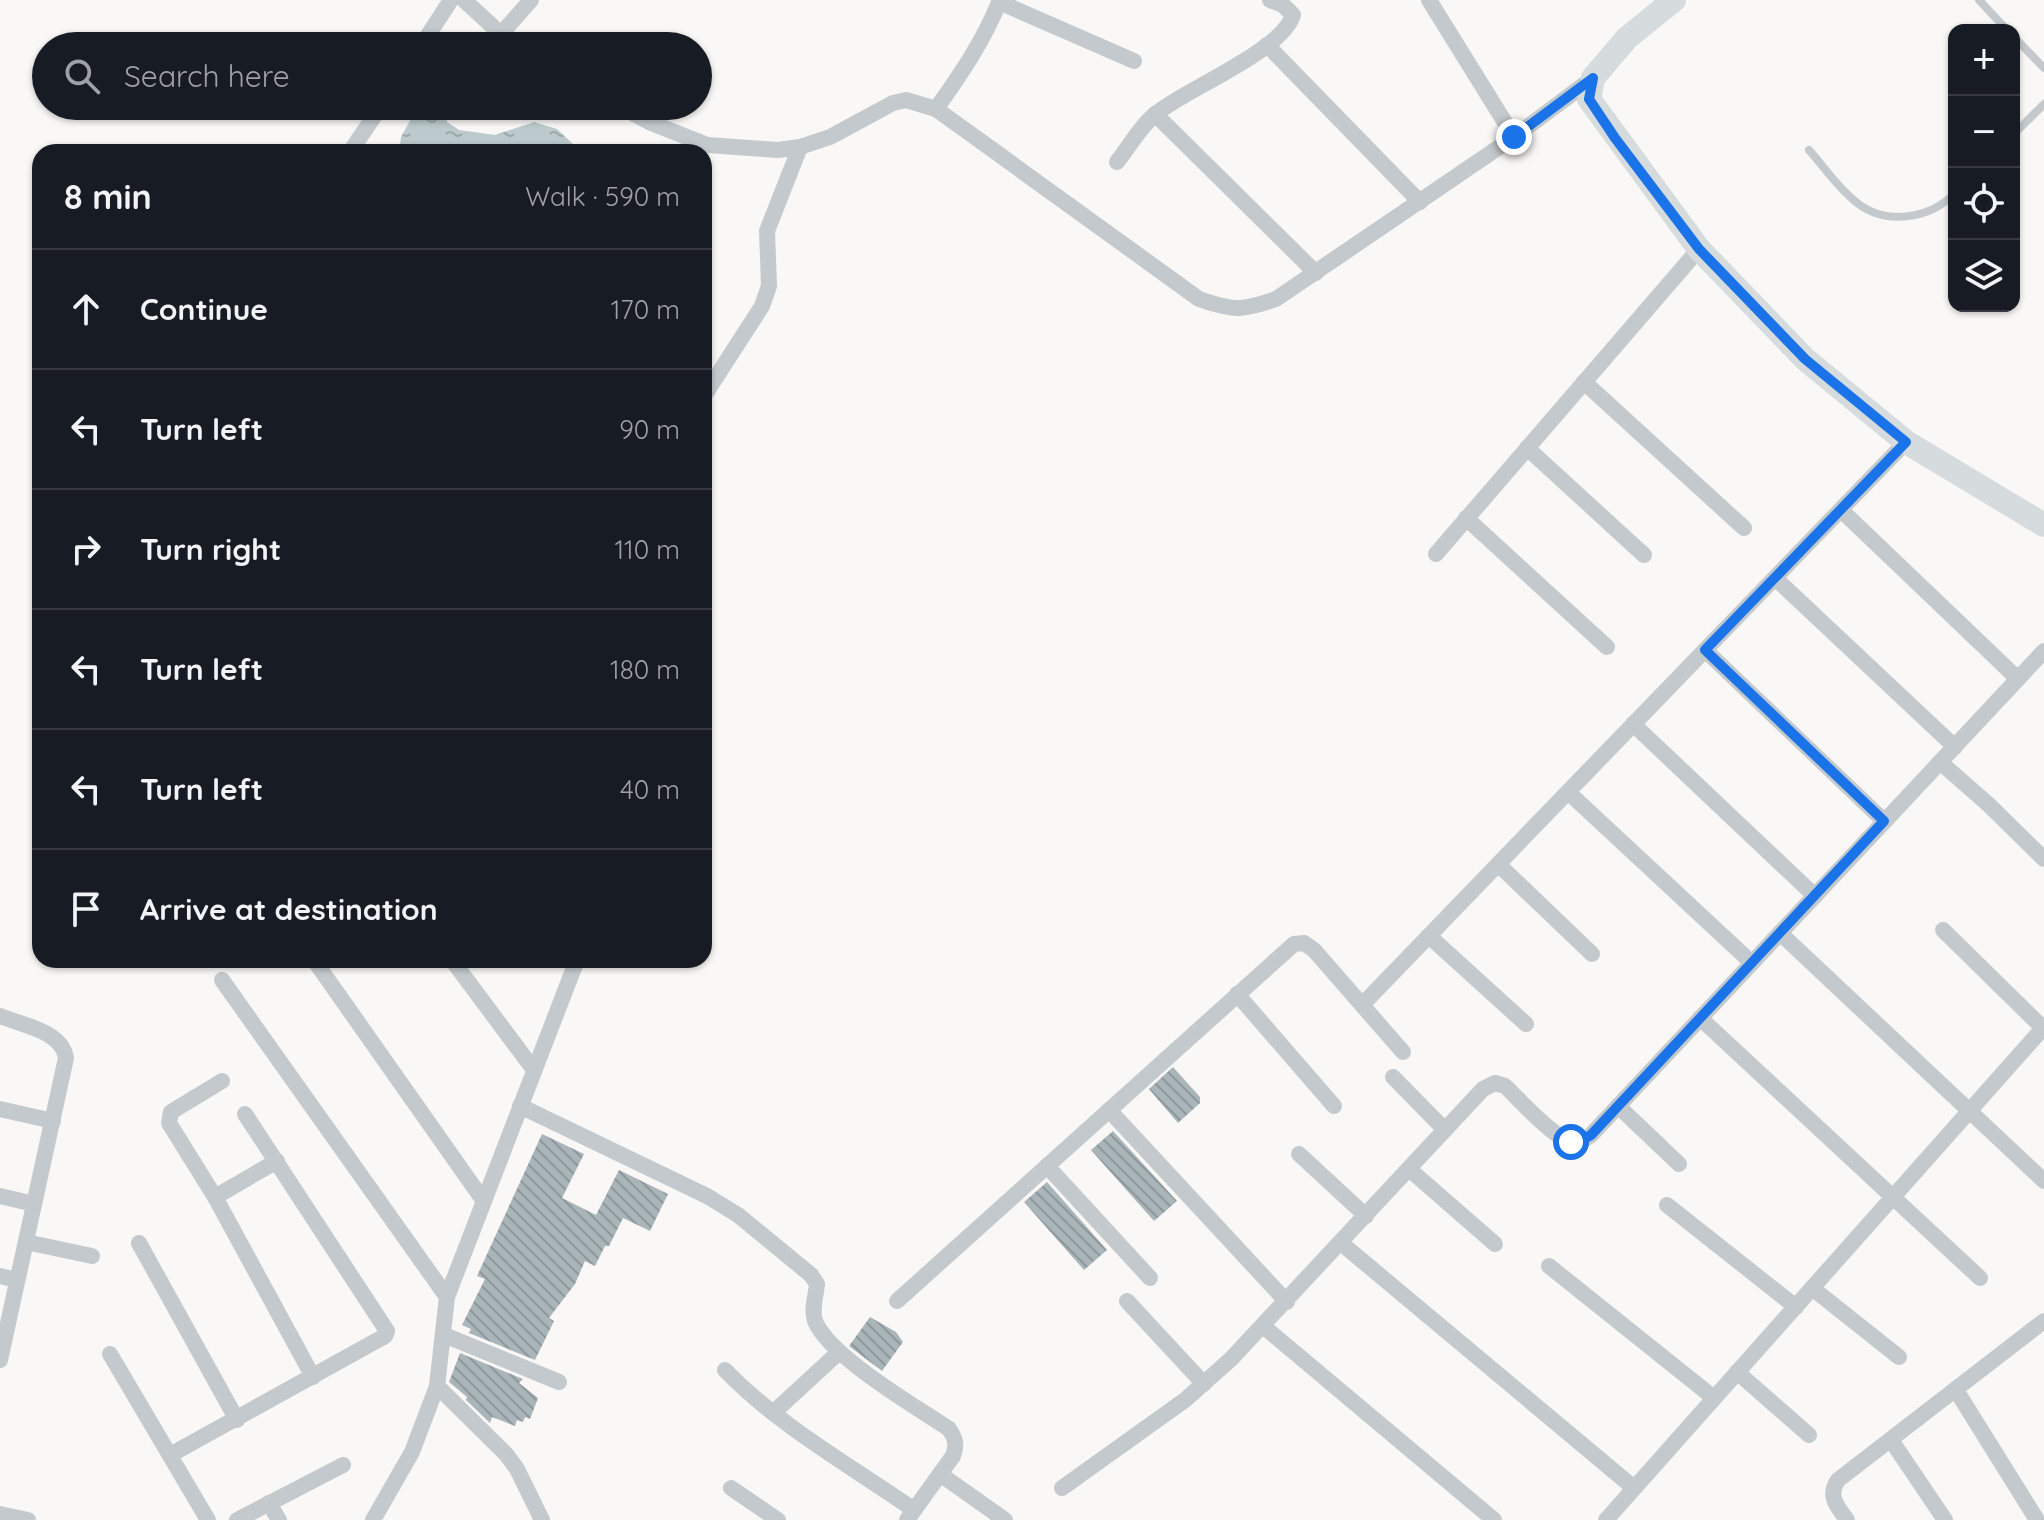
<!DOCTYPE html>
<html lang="en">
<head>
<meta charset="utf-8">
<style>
	body { margin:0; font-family:Quicksand,sans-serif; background:#20242c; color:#f1f3f6 }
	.controls { position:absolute; right:24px; top:24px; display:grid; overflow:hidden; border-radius:16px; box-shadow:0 2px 6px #0004 }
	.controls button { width:72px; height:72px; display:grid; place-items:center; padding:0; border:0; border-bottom:2px solid #363941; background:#171b24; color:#f1f3f6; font:40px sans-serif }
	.stop { position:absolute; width:24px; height:24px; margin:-18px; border:6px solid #1a73e8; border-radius:50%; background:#fff }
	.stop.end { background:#1a73e8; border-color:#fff; box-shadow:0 2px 8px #0008 }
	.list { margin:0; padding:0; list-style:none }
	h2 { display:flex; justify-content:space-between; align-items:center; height:104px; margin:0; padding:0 32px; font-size:34px }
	h2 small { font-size:26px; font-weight:400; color:#9ea1a6 }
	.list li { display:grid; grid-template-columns:52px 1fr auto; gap:24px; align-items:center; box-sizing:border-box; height:120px; padding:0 32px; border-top:2px solid #363941 }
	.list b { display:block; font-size:30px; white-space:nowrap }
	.list em { font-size:26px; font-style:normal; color:#9ea1a6 }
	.icon { flex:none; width:44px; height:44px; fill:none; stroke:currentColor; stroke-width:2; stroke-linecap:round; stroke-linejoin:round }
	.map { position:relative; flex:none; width:2044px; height:1520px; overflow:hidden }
	.search { position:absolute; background:#171b24; box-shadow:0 2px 6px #0004; left:32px; top:32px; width:680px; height:88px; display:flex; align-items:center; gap:20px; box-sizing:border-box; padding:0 28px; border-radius:44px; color:#9ea1a6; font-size:30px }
	.panel { position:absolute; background:#171b24; box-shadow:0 2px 6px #0004; left:32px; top:144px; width:680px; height:824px; border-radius:24px }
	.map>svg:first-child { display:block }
	.water { fill:url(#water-ripples) }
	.building { fill:url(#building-back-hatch) }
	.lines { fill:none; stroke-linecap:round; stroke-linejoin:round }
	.lane { stroke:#c3c9cc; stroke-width:8 }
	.street { stroke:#c3c9cc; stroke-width:16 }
	.secondary { stroke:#d6dbde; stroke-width:24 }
	.route { stroke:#1a73e8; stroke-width:10 }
</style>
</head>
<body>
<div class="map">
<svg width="2044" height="1520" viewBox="0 0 2044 1520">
	<defs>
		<pattern id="water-ripples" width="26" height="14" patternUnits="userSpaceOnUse" patternTransform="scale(2)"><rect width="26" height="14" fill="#bccacd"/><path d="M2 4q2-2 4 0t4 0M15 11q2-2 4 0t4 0" fill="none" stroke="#9ca9ac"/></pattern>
		<pattern id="building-back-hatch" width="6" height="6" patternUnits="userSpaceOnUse" patternTransform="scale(2)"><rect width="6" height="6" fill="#aab5b9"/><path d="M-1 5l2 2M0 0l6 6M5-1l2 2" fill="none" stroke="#8e989c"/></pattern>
	</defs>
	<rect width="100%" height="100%" fill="#f9f8f6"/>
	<path class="water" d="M418,106H447V122L459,130L495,135L534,122L557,129L573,144L574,151L399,152L401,137Z"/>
	<g class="building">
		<path d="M1173,1067L1200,1097V1103L1178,1123L1149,1089Z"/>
		<path d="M1113,1131L1177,1201L1154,1221L1091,1150Z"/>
		<path d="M542,1134L584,1154L562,1198L596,1215L619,1170L668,1194L650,1231L623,1218L609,1246H605L595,1266L585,1261L575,1284L549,1318L554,1321L535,1360L469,1333L471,1329L462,1325L485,1279L477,1276Z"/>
		<path d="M1047,1182L1107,1250L1084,1270L1024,1202Z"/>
		<path d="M870,1317L896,1332L903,1342L882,1371L849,1346Z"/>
		<path d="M460,1353L523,1379L519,1383L538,1398L530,1419L525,1417L523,1422L517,1420L515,1426L492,1417L490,1423L466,1400L467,1397L449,1382Z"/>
	</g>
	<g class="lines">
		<g class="lane">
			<path d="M1979,0L2007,30"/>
			<path d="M2014,37L2044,68"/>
			<path d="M2014,134L2044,104"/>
			<path d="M1809,150C1824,167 1838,188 1856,202C1885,226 1929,219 1954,194"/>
		</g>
		<g class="street">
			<path d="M464,0L514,46"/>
			<path d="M1429,0L1514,137"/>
			<path d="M999,2L1134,61"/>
			<path d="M501,34L531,0"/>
			<path d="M1267,45L1420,202"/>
			<path d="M421,46L451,0"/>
			<path d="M619,106L649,122L707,145L778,150L800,147L830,137L893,103L906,100L936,109L1199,299C1234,311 1241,311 1276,299L1514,137L1593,78"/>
			<path d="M936,109C961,74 984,40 1000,0"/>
			<path d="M1155,114L1316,273"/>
			<path d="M350,152L381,106"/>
			<path d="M1117,162C1129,147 1141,125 1157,113C1188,88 1282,51 1293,15L1283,5L1270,0"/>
			<path d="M1584,382L1744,528"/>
			<path d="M704,396L762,306L769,286L767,231L800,147"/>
			<path d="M1527,448L1644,555"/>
			<path d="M1841,510L2018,679"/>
			<path d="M1466,518L1607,647"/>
			<path d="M1436,554L1699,249"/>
			<path d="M1775,578L1955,747"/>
			<path d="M1705,650L1884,821"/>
			<path d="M1633,724L1815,896"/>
			<path d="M1940,762L1989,805L2044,859"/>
			<path d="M1568,792L1752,963"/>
			<path d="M1499,865L1592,954"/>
			<path d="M1943,930L2044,1029"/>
			<path d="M1780,933L2044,1181"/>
			<path d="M1429,936L1526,1024"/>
			<path d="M314,960L483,1200"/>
			<path d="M452,960L534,1070"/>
			<path d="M222,980L447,1297"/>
			<path d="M1237,994L1334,1106"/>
			<path d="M1362,1005L1906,442"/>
			<path d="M0,1016C22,1025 62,1031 66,1058L0,1360"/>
			<path d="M1700,1018L1980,1278"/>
			<path d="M1393,1077L1445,1130"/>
			<path d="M520,1106L707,1196L738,1215L811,1275L817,1284C816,1296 811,1309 815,1321C830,1357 915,1406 949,1429C956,1439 957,1445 953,1456L907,1520"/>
			<path d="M1618,1106L1679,1164"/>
			<path d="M0,1109L53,1121"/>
			<path d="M1109,1110L1287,1302"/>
			<path d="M1299,1154L1366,1216"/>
			<path d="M277,1161L215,1197L313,1377"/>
			<path d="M1047,1166L1150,1278"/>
			<path d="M1409,1169L1495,1244"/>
			<path d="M0,1196L34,1204"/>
			<path d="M215,1197L169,1123L171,1112L222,1081"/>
			<path d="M1667,1205L1796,1307"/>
			<path d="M26,1242L92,1256"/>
			<path d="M139,1243L237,1420"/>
			<path d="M1341,1243L1634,1488"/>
			<path d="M1549,1266L1714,1398"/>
			<path d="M0,1276L17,1280"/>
			<path d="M1812,1288L1899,1357"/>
			<path d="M897,1301L1294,944L1304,943L1314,950L1403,1052"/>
			<path d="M1127,1301L1204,1384"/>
			<path d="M1263,1326L1494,1520"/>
			<path d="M444,1335L559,1382"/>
			<path d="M110,1354L208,1520"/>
			<path d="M725,1370C779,1426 851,1466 914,1510"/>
			<path d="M1737,1372L1809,1435"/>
			<path d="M437,1386L506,1454L517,1469L542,1520"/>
			<path d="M1956,1390L2037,1520"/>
			<path d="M773,1413L838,1353"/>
			<path d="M1891,1440L1945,1520"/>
			<path d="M170,1455L385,1336L387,1331L245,1114"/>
			<path d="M940,1474L1005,1520"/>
			<path d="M731,1488L778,1520"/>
			<path d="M1062,1488L1185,1400L1231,1359L1483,1089L1495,1083L1505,1086C1519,1099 1555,1140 1573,1142C1580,1143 1585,1139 1591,1135L2044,651"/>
			<path d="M269,1503L279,1520"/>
			<path d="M0,1514L28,1520"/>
			<path d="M237,1520L343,1465"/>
			<path d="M373,1520L412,1452L437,1386L447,1297L577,960"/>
			<path d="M1606,1520L2044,1027"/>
			<path d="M1847,1520C1837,1506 1827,1496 1838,1480L2044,1321"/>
		</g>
		<path class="secondary" d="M1674,0L1627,38L1593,78L1589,99L1699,249L1805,359L1906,442L2044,525"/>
	</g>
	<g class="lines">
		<path class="route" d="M1514,137L1593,78L1589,99L1615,138L1699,249L1805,359L1906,442L1705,650L1884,821L1591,1135L1580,1141L1571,1142"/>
	</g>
</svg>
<div class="controls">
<button>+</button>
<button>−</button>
<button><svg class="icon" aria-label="locate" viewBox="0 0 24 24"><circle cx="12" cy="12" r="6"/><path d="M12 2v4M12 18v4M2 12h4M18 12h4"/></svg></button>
<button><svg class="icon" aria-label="layers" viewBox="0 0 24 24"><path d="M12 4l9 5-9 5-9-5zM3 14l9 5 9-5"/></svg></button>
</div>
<div class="stop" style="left:1571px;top:1142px"></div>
<div class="stop end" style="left:1514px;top:137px"></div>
<div class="search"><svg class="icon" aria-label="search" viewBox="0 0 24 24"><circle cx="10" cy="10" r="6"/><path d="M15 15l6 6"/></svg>Search here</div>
<section class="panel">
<h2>8 min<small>Walk · 590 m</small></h2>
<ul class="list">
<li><svg class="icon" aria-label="ahead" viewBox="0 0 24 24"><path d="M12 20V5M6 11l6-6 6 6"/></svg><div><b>Continue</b></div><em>170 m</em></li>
<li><svg class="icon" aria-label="left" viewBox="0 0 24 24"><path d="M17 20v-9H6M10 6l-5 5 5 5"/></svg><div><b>Turn left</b></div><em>90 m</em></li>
<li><svg class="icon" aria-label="right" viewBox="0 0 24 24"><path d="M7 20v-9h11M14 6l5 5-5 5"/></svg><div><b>Turn right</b></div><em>110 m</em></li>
<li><svg class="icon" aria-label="left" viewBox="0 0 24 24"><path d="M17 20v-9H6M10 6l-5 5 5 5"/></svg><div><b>Turn left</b></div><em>180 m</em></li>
<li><svg class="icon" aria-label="left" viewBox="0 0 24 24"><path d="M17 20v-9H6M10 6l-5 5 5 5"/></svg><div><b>Turn left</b></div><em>40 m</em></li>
<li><svg class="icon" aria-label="arrive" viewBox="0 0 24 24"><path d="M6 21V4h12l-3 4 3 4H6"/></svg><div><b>Arrive at destination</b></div></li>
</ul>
</section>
</div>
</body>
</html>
